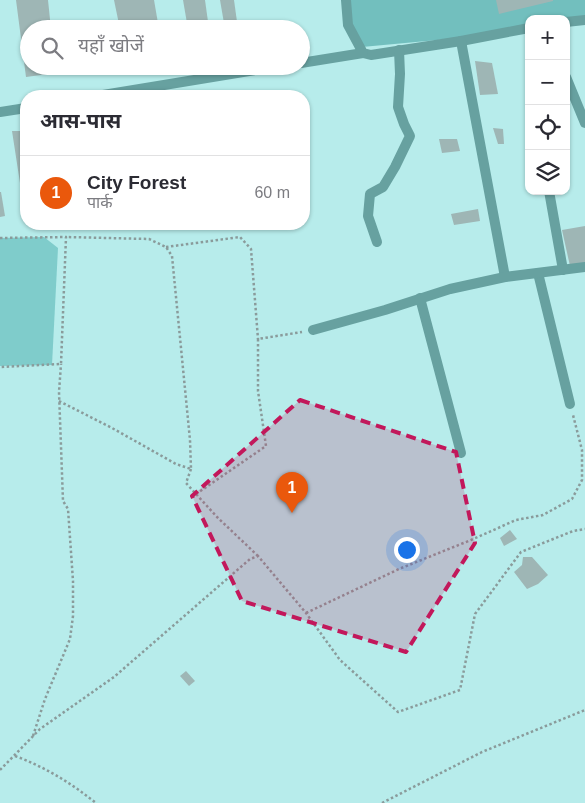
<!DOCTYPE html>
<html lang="hi">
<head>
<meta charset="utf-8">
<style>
	body { margin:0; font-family:Helvetica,"Noto Sans Devanagari",sans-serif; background:#f2f2f3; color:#2b2b33 }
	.controls { position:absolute; right:15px; top:15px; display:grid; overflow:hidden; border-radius:10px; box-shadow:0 1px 4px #0004 }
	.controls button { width:45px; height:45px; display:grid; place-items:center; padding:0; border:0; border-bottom:1px solid #e1e1e2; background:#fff; color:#2b2b33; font:25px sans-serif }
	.you { position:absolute; left:406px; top:549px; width:18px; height:18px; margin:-12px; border:4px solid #fff; border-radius:50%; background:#1a73e8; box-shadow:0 0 0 8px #1a73e833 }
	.badge { display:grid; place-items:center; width:32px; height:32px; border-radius:50%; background:#ea580c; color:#fff; font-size:16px; font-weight:700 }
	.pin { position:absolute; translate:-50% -41px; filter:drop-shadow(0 1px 2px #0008) }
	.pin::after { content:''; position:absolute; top:26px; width:18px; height:15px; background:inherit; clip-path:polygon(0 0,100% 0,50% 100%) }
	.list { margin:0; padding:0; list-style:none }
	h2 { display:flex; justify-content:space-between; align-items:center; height:65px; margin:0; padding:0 20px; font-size:21px }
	h2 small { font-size:16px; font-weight:400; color:#7c7c81 }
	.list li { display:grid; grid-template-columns:32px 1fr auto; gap:15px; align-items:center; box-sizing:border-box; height:75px; padding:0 20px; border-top:1px solid #e1e1e2 }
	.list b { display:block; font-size:19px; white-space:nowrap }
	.list p { margin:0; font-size:16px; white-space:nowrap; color:#7c7c81 }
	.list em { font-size:16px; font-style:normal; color:#7c7c81 }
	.icon { flex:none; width:28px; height:28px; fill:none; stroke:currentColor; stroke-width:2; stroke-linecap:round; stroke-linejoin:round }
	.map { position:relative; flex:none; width:585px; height:803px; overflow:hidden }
	.search { position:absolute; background:#fff; box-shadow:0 1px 4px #0004; left:20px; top:20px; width:290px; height:55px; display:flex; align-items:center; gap:12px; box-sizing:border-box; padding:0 18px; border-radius:28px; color:#7c7c81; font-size:19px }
	.panel { position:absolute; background:#fff; box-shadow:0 1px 4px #0004; left:20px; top:90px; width:290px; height:140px; border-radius:20px }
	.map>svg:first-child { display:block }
	.green { fill:#b7eceb; fill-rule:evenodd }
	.forest { fill:#72bfbe }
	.water { fill:#7fcccb }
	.building { fill:#9eb6b5 }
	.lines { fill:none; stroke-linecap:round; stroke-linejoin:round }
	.path { stroke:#8a9b9b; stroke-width:2.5; stroke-dasharray:2.5 2.5; stroke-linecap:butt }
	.minor { stroke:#67a1a0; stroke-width:10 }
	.marked { fill:#c2185b; fill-opacity:0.2; stroke:#c2185b; stroke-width:4; stroke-dasharray:10 6; stroke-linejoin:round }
</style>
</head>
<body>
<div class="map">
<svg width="585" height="803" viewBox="0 0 585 803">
	<rect width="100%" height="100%" fill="#def7f6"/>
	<path class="green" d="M0,0H585V803H0ZM529,19H566V191H529ZM29,29H301V66H29ZM26,96H304V224H26Z"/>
	<path class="forest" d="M346,0H585V17L529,19V26L459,38L362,47L348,25Z"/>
	<path class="water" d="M44,237L58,248L52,365L0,366V238Z"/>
	<g class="building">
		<path d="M16,0H48L51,29H29V66H55L56,73L26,77Z"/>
		<path d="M114,0H154L159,29H120Z"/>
		<path d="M183,0H205L209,29H188Z"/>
		<path d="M220,0H234L238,29H225Z"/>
		<path d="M496,0H553V1L499,14Z"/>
		<path d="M475,61L492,63L498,94L480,95Z"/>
		<path d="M26,120V209H24L12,131H20V122Z"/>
		<path d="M493,128L503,129L504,144H498Z"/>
		<path d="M439,139H457L460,151L442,153Z"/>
		<path d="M0,192H1L5,216L0,217Z"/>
		<path d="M478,209L480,221L454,225L451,214Z"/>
		<path d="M585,226V264L570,266L562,230Z"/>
		<path d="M510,530L517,539L504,546L500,538Z"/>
		<path d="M523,557H532L548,575L538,584L527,589L514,572L522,565Z"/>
		<path d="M186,671L195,681L189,686L180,676Z"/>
	</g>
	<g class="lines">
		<g class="path">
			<path d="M0,238L66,237L61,364L0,367"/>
			<path d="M166,247L240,237L251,249L258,339"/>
			<path d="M59,401L112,428L176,464L191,469L190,440L172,256L166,247L149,239L66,237"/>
			<path d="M191,469L186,483L217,517L258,556"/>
			<path d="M196,494L266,446L258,391V339L302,332"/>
			<path d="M306,613L399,569L471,540L516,520L543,515L572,499L582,480V450L573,415"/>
			<path d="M33,736L45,699L70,639L73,616V581L68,509L63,501L59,392L61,364"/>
			<path d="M15,756C45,767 71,783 96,803"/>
			<path d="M0,770L40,729L114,677L250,559L258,556L306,613L340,660L398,712L460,690L475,614L521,552L573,531L585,529"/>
			<path d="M382,803L482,752L585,710"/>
		</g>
		<g class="minor">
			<path d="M346,0L348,25L363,53L371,55L461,41L529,28"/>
			<path d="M566,22L585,20"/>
			<path d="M461,41L505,277"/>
			<path d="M301,63L363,53"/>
			<path d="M566,77L585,123"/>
			<path d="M97,96L280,66"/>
			<path d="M0,112L26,108"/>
			<path d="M549,191L563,270"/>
			<path d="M377,242L368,216L370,194L383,187L395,167L410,136L404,124L398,107L400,74L399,50"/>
			<path d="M538,273L570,404"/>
			<path d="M420,298L461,453"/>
			<path d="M313,330L385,310L450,289L505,277L585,267"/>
		</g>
	</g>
	<path class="marked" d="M300,400L456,452L475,543L406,652L242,601L192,496Z"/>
</svg>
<div class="controls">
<button>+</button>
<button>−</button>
<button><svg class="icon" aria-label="locate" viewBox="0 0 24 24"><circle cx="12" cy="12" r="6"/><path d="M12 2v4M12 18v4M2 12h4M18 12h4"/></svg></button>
<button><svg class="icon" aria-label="layers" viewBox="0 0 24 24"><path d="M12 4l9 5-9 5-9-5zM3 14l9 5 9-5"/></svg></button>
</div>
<div class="you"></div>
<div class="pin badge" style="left:292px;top:513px">1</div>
<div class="search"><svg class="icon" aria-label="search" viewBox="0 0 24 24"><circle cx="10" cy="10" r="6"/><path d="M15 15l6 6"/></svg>यहाँ खोजें</div>
<section class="panel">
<h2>आस-पास<small></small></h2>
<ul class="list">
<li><span class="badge">1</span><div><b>City Forest</b><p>पार्क</p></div><em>60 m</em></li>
</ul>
</section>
</div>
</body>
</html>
